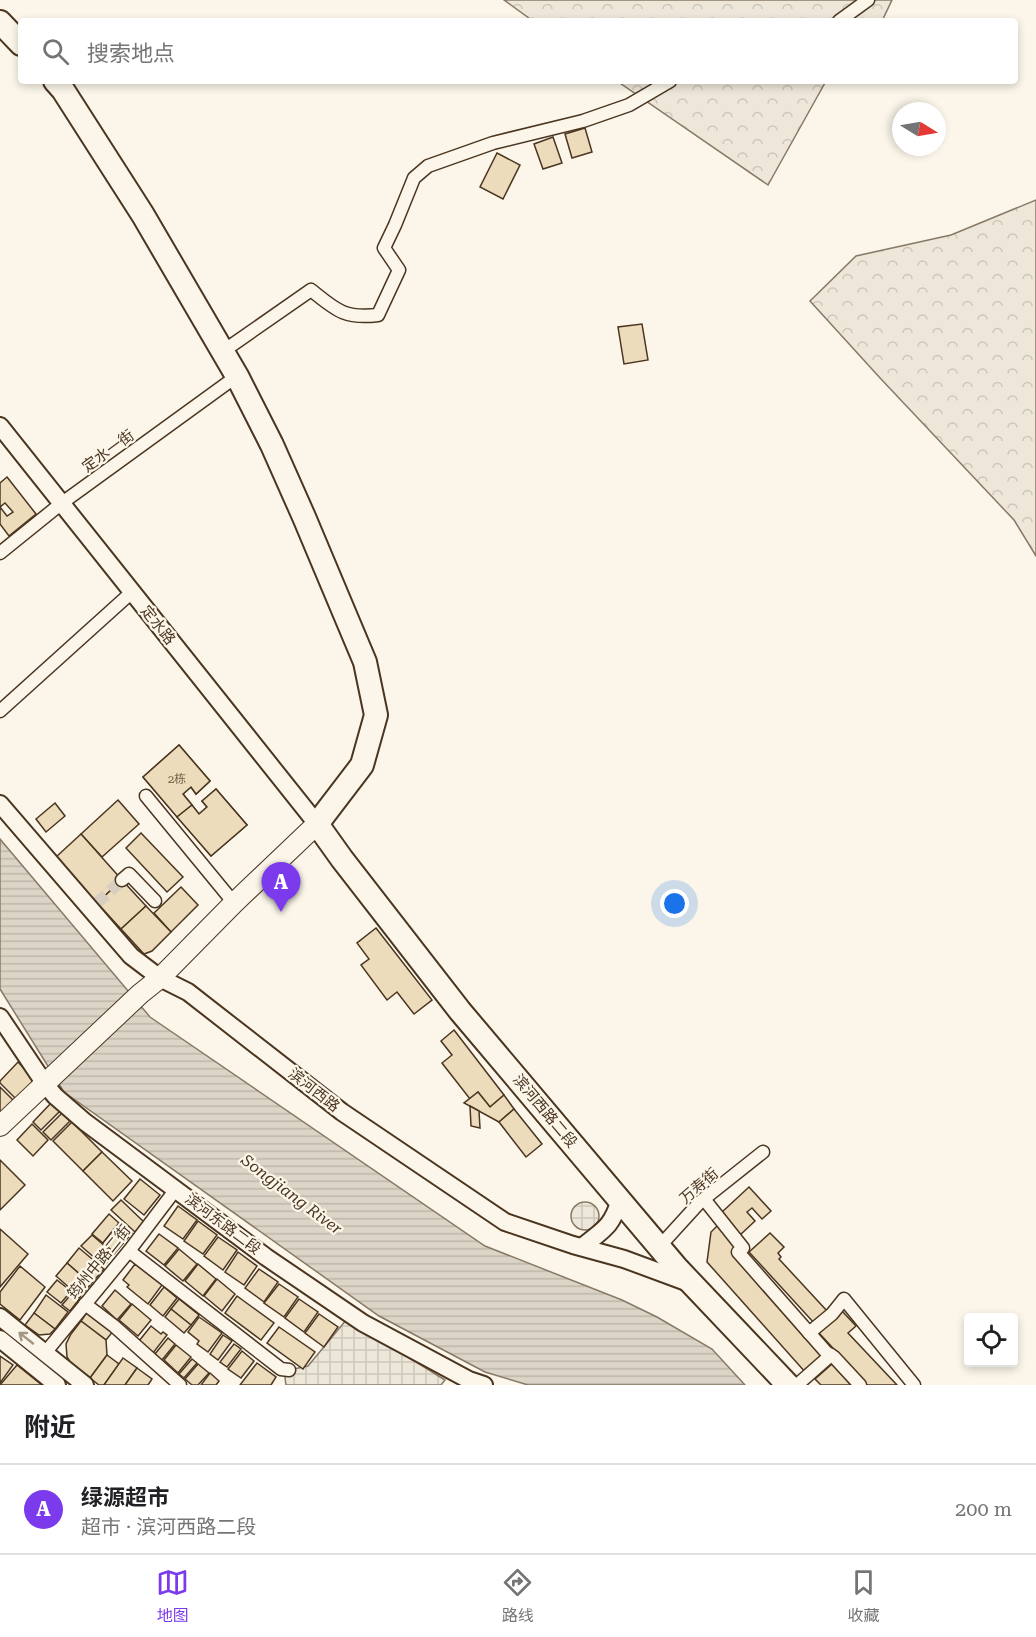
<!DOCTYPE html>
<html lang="zh">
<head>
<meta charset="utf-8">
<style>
	body { margin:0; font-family:"Roboto Serif","Noto Sans SC",serif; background:#f6f6f6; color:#202124 }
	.controls { position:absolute; right:18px; bottom:18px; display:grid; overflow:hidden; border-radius:6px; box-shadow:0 3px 9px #0003 }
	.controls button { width:54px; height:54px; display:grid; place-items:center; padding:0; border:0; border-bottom:2px solid #e0e0e0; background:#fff; color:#202124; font:30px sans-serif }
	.compass { position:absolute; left:892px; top:102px; width:54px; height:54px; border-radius:50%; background:#fff; box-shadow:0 3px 9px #0003; rotate:101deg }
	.you { position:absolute; left:675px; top:904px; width:21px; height:21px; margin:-15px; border:4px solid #fff; border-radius:50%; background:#1a73e8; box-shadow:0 0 0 9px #1a73e833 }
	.badge { display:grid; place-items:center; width:39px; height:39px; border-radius:50%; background:#7c3aed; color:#fff; font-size:20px; font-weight:700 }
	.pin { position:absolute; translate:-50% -50px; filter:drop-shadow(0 2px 3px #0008) }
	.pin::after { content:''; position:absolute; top:32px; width:21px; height:18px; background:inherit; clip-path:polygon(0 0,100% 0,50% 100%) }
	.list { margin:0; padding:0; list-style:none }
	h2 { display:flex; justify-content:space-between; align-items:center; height:78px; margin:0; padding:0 24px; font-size:26px }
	h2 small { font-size:20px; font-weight:400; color:#757577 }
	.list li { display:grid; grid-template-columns:39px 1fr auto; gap:18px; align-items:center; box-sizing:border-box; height:90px; padding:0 24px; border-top:2px solid #e0e0e0 }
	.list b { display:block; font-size:22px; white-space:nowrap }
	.list p { margin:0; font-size:20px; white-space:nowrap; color:#757577 }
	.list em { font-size:20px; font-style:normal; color:#757577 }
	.icon { flex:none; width:33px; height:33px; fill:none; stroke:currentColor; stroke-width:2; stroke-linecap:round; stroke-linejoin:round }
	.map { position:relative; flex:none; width:1036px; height:1385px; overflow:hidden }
	.search { position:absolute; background:#fff; box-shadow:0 3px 9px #0003; left:18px; right:18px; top:18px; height:66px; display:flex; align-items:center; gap:15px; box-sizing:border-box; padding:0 21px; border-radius:6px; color:#757577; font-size:22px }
	.sheet { height:168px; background:#fff }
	nav { display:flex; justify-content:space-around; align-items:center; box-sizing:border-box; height:84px; border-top:2px solid #e0e0e0; background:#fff; font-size:16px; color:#757577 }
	nav a { display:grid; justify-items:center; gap:3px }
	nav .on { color:#7c3aed }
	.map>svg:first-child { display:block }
	.forest { fill:url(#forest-crowns); stroke:#887966; stroke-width:1.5 }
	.plaza { fill:url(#plaza-grid); stroke:#887966; stroke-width:1.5 }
	.water { fill:url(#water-rules); stroke:#887966; stroke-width:1.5 }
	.building { fill:#ecdcbc; stroke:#4a3520; stroke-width:1.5 }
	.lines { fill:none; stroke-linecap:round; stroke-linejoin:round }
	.street-tunnel { stroke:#d8cfc1; stroke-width:12; stroke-dasharray:12 6; stroke-linecap:butt }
	.street-casing { stroke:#4a3520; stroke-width:15 }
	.secondary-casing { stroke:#4a3520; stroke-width:20 }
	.primary-casing { stroke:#4a3520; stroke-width:22 }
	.highway-casing { stroke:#4a3520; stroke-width:26 }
	.street { stroke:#fbf6e9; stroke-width:12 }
	.secondary { stroke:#fbf6e9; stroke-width:16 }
	.primary { stroke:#fbf6e9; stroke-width:20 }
	.highway { stroke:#fbf6e9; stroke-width:22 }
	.oneway { stroke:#a29684 }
	.labels { text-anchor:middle; stroke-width:4.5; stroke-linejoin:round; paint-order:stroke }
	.number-label { font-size:12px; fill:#725f47 }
	.street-label { font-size:15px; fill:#4a3520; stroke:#fbf6e9 }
	.water-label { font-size:16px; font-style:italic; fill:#4a3520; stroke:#fbf6e9 }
</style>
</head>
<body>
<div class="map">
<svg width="1036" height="1385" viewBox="0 0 1036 1385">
	<defs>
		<pattern id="forest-crowns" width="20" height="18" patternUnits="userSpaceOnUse" patternTransform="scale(1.5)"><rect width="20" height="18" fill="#ede6d9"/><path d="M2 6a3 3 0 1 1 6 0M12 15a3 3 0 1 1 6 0" fill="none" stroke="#cdc6ba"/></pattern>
		<pattern id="plaza-grid" width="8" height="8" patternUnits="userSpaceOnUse" patternTransform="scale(1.5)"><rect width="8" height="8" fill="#ede7d9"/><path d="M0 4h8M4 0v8" fill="none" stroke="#cdc7ba"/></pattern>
		<pattern id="water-rules" width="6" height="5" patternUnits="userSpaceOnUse" patternTransform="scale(1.5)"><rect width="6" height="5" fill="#dcd4c6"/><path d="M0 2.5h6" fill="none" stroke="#beb7aa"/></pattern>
	</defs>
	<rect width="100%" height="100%" fill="#fbf6e9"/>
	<g class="forest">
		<path d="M504,0H892L882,21H533Z"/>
		<path d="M617,81H826L768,185Z"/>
		<path d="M1036,200V556L1014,520L881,379L810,301L856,256L951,235Z"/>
	</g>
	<g class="plaza">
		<circle cx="585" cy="1216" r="14"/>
		<path d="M347,1319L445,1380L441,1385H286L285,1378L289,1370L308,1366Z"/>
	</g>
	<path class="water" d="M0,839L150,1017L485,1246L622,1300L657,1317L712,1349L745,1385H528L485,1372L379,1316L64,1092L0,989Z"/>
	<g class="building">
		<path d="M585,128L592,152L572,158L565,134Z"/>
		<path d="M553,137L562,163L543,169L534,144Z"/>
		<path d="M497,153L520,165L503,199L480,187Z"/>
		<path d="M642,324L648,360L624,364L618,327Z"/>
		<path d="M7,477L36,514L9,536L0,524V507L7,516L13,512L5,503L0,507V483Z"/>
		<path d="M179,745L210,781L196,794L191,787L183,794L199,814L207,807L202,801L216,789L247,825L211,856L143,777Z"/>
		<path d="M179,745L210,781L196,794L191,787L183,794L192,805L177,817L143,777Z"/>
		<path d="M216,789L247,825L211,856L177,817L192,805L199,814L207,807L202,801Z"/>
		<path d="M118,800L139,824L102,857L81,834Z"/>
		<path d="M55,803L65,816L46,832L36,819Z"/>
		<path d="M141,833L183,877L167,892L126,848Z"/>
		<path d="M81,834L122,880L97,903L56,857Z"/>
		<path d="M122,880L146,906L121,929L97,903Z"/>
		<path d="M181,887L198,905L171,932L154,913Z"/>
		<path d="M146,906L171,932L152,951L144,954L121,929Z"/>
		<path d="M376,928L432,1000L414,1014L397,992L387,1000L361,965L369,959L357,943Z"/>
		<path d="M454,1030L504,1095L490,1107L478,1092L470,1099L442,1063L452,1055L441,1041Z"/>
		<path d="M18,1062L35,1080L16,1099L0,1083V1081Z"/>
		<path d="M0,1087L14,1101L0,1115Z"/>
		<path d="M478,1092L490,1107L504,1095L514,1109L499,1122L464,1103Z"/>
		<path d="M52,1102L61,1110L41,1130L33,1122Z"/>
		<path d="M470,1106L479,1111L480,1128L471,1126Z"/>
		<path d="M514,1109L542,1144L526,1157L499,1122Z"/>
		<path d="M62,1113L70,1121L51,1140L43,1132Z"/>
		<path d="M72,1122L102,1152L83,1171L53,1141Z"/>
		<path d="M32,1124L48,1140L33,1156L17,1140Z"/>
		<path d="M102,1152L132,1181L113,1201L83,1171Z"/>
		<path d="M0,1160L25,1185L0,1210Z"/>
		<path d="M140,1179L160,1195L144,1215L124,1199Z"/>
		<path d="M749,1187L771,1211L762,1219L752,1208L747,1212L755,1221L739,1236L733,1230L735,1228L722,1212Z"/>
		<path d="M121,1200L144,1222L135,1232L111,1210Z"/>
		<path d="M178,1206L197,1220L183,1239L164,1226Z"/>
		<path d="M109,1214L119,1223L103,1243L92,1234Z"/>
		<path d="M198,1221L217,1235L203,1254L184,1241Z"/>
		<path d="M119,1223L132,1233L115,1253L103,1243Z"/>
		<path d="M720,1223L742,1248L827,1355L806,1373L707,1262L711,1232Z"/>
		<path d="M0,1229L28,1254L0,1287Z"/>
		<path d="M770,1233L784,1247L778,1253L781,1257L779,1259L828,1312L815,1324L749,1252Z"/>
		<path d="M159,1234L178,1248L164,1265L146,1251Z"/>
		<path d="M92,1235L114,1254L104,1266L81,1246Z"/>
		<path d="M218,1237L237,1250L223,1270L204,1256Z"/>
		<path d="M79,1248L104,1269L91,1284L67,1263Z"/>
		<path d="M179,1249L197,1264L183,1281L165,1266Z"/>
		<path d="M238,1252L257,1266L244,1285L225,1272Z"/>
		<path d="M67,1263L91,1284L80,1297L56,1276Z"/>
		<path d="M135,1264L162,1285L148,1304L127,1287L129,1285L123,1280Z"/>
		<path d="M198,1264L216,1279L203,1296L185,1281Z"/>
		<path d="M20,1266L45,1287L20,1320L0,1304V1292Z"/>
		<path d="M259,1269L278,1282L264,1302L245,1288Z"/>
		<path d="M217,1279L235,1294L222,1311L204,1296Z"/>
		<path d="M57,1280L71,1291L61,1303L47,1292Z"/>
		<path d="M279,1284L298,1297L284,1317L264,1303Z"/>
		<path d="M164,1287L177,1298L163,1316L150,1305Z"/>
		<path d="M115,1290L131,1304L117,1320L102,1306Z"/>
		<path d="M73,1292L80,1298L70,1311L62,1305Z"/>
		<path d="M46,1295L68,1312L55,1329L34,1313Z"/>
		<path d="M237,1296L274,1323L261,1340L225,1313Z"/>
		<path d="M179,1299L199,1315L191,1325L171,1309Z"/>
		<path d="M299,1299L318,1312L304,1332L285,1318Z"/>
		<path d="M132,1304L151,1320L138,1336L119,1320Z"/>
		<path d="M171,1309L191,1325L184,1333L165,1317Z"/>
		<path d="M88,1311L114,1330L106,1340L81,1321Z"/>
		<path d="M842,1311L856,1326L848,1333L897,1385H867L819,1333Z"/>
		<path d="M34,1313L55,1329L50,1334L39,1335L25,1325Z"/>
		<path d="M319,1314L338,1327L324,1347L305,1333Z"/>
		<path d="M199,1317L222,1333L208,1352L197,1344L199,1341L188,1332Z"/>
		<path d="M81,1321L106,1340L107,1355L90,1378L72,1365L67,1357L66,1344L71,1334Z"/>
		<path d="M151,1326L161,1334L163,1332L167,1335L153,1353L139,1341Z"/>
		<path d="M279,1327L315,1352L303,1369L267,1343Z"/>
		<path d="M223,1335L232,1341L218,1360L210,1354Z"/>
		<path d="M168,1338L175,1344L162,1360L155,1354Z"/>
		<path d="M234,1344L241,1349L227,1367L220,1362Z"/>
		<path d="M176,1345L191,1357L178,1373L164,1360Z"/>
		<path d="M242,1351L254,1361L241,1378L228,1369Z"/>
		<path d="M107,1355L119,1364L104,1385H99L90,1378Z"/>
		<path d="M0,1356L13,1365L0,1383Z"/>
		<path d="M123,1358L137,1368L125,1385H104Z"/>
		<path d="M192,1359L197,1363L184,1378L179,1374Z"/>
		<path d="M257,1363L276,1377L271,1385H240Z"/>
		<path d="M198,1364L209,1373L198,1385H192L185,1379Z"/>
		<path d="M832,1364L851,1385H821L815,1379Z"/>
		<path d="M17,1365L42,1385H0Z"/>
		<path d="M137,1368L152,1379L148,1385H125Z"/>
		<path d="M210,1373L219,1381L216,1385H201Z"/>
	</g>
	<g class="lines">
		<path class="street-tunnel" d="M97,903L122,880"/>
		<defs>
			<g id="street">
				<path d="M839,21L868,0"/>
				<path d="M222,352L311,290C336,310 344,319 378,315L399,270L384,248L395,225L414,178L428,166L493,143L583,121L629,105L670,81"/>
				<path d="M0,553L62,503L237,376"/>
				<path d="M0,711L132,592"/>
				<path d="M146,796L234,903"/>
				<path d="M122,880L129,874L155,901"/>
				<path d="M704,1199L743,1248L738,1252L826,1352L834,1357L860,1385"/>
				<path d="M659,1247L700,1202L763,1152"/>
				<path d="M129,1251L281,1369L289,1370"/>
				<path d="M85,1304L114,1326L180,1385"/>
				<path d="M809,1333L832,1314L844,1299L914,1385"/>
				<path d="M45,1353L129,1251L176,1189"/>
				<path d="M797,1385L831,1355"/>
			</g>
			<g id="secondary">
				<path d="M0,426L317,824"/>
				<path d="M0,804L131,956L160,978L188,992L342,1112L505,1222L573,1245L624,1259L689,1283"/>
				<path d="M0,1017L45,1084L55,1096L85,1122L266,1257L363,1323L469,1380L484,1385"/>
				<path d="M582,1247C604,1229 611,1228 620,1200"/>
				<path d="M0,1317L85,1385"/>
				<path d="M0,1339L57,1385"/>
			</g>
			<path id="primary" d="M0,1126L140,994L160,978L234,903L317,824"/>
			<g id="highway">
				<path d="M0,22L21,44"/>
				<path d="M55,81L63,90L143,215L237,376L272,445L304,517L365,662L376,715L362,765L317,824L342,859L460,1011L677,1268L788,1385"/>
			</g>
		</defs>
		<use href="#street" class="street-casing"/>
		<use href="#secondary" class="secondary-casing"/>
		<use href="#primary" class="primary-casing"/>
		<use href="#highway" class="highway-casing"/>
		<use href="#street" class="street"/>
		<use href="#secondary" class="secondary"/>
		<use href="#primary" class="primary"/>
		<use href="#highway" class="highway"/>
	</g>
	<defs><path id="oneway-shaft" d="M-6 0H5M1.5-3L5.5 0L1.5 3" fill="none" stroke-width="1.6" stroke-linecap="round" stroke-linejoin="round" transform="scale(1.5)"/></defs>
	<use class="oneway" href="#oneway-shaft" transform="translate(26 1338) rotate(-142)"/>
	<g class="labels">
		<g class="number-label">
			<text x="177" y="783">2栋</text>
		</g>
		<g class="street-label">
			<text transform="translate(108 451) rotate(-36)" y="5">定水一街</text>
			<text transform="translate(158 625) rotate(51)" y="5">定水路</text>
			<text transform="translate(314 1090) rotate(38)" y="5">滨河西路</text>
			<text transform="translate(545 1111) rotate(50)" y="5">滨河西路二段</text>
			<text transform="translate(699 1186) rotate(-41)" y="5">万寿街</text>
			<text transform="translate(223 1224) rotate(37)" y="5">滨河东路二段</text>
			<text transform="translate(99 1262) rotate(-51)" y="5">筠州中路二街</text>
		</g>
		<g class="water-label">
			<text transform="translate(292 1194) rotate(37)" y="6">Songjiang River</text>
		</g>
	</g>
</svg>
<div class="controls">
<button><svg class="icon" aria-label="locate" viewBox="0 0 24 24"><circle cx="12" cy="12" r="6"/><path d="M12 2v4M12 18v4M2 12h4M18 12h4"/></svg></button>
</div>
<svg class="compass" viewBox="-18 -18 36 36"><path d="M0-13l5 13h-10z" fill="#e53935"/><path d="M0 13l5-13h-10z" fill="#757577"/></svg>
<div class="you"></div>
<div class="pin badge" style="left:281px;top:912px">A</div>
<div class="search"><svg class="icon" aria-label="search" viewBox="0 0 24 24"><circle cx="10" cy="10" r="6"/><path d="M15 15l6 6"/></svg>搜索地点</div>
</div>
<section class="sheet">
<h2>附近<small></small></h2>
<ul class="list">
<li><span class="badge">A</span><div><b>绿源超市</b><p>超市 · 滨河西路二段</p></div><em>200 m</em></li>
</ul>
</section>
<nav>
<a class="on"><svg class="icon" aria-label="map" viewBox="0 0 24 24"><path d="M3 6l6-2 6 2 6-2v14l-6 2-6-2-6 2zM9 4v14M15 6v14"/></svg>地图</a>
<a><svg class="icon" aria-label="directions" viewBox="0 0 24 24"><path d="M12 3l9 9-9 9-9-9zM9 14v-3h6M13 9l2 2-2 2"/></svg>路线</a>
<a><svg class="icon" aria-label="saved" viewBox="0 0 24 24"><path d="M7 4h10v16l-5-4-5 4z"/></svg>收藏</a>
</nav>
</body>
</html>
